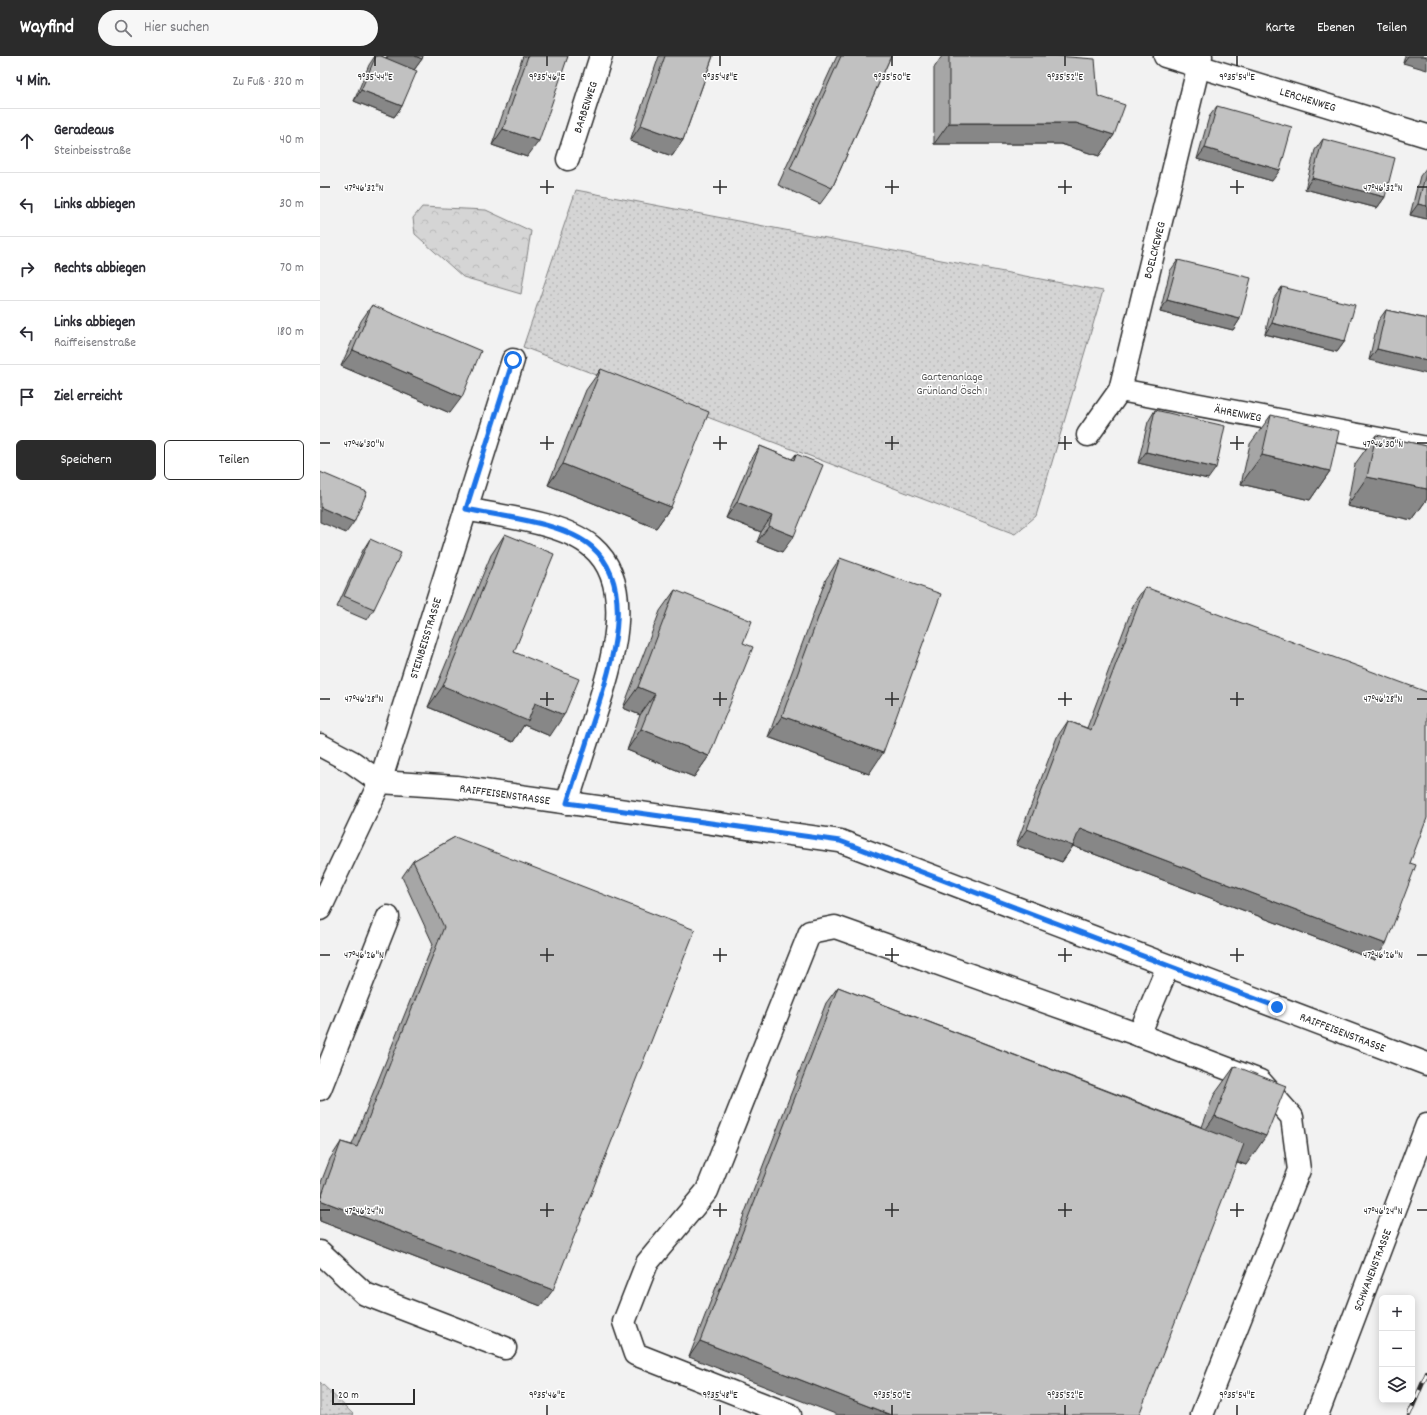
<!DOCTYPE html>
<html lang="de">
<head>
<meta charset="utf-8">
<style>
	body { margin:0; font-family:Dekko,sans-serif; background:#f7f7f7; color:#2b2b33 }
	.controls { position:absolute; right:12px; bottom:12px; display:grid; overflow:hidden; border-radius:6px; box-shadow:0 2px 10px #0003 }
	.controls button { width:36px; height:36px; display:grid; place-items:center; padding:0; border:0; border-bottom:1px solid #e1e1e2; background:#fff; color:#2b2b33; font:20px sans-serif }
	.scale { position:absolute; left:12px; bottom:10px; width:83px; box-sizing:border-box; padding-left:4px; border:2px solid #2b2b2b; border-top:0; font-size:11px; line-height:14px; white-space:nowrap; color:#2b2b2b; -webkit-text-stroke:3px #fff; paint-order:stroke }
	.stop { position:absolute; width:12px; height:12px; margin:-9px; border:3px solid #1a73e8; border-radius:50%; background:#fff }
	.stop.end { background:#1a73e8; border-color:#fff; box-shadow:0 1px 4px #0008 }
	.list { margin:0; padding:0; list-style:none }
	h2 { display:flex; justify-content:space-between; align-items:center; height:52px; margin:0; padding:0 16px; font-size:17px }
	h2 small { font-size:13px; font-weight:400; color:#7c7c81 }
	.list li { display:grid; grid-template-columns:26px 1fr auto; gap:12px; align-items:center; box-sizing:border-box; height:64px; padding:0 16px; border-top:1px solid #e1e1e2 }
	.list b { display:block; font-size:15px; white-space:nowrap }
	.list p { margin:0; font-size:13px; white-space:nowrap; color:#7c7c81 }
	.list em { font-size:13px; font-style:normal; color:#7c7c81 }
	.actions { display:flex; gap:8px; padding:12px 16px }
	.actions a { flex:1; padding:9px 0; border:1px solid #2b2b2b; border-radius:6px; text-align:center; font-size:14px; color:#2b2b2b }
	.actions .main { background:#2b2b2b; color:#fff }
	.icon { flex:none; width:22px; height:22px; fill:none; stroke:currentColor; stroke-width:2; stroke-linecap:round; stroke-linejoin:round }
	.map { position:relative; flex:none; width:1107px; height:1359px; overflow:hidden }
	header { display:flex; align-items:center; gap:24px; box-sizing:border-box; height:56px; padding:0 20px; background:#2b2b2b; color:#fff }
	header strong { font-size:19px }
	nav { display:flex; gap:22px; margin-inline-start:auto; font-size:14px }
	.search { width:280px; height:36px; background:#f7f7f7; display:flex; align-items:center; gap:10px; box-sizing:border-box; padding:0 14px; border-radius:22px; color:#7c7c81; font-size:15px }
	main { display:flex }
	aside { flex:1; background:#fff }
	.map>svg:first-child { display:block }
	.park { fill:url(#park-crowns); stroke:#808080 }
	.garden { fill:url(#garden-dots); stroke:#808080 }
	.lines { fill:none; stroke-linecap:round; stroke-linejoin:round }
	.minor-casing { stroke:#2b2b2b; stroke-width:25 }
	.minor { stroke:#fff; stroke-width:22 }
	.rail-casing { stroke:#2b2b2b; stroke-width:4.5 }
	.rail { stroke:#fff; stroke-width:3; stroke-dasharray:9; stroke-linecap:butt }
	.wall { fill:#a6a6a6; stroke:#2b2b2b }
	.shaded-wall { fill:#878787; stroke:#2b2b2b }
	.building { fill:#c1c1c1; stroke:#2b2b2b }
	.route { stroke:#1a73e8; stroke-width:5 }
	.ticks { fill:none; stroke:#2b2b2b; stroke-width:1.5 }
	.labels { text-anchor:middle; stroke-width:3; stroke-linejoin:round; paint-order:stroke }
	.street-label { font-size:12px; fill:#2b2b2b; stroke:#fff }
	.park-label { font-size:12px; fill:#565656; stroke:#fff }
	.ticks-label { font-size:10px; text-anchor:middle; fill:#2b2b2b; stroke:#fff; stroke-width:3; stroke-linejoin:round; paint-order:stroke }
</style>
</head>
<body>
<header>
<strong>Wayfind</strong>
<div class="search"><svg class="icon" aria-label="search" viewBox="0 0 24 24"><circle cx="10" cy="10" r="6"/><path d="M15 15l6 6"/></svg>Hier suchen</div>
<nav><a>Karte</a><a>Ebenen</a><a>Teilen</a></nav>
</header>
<main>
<aside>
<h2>4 Min.<small>Zu Fuß · 320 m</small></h2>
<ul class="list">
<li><svg class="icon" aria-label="ahead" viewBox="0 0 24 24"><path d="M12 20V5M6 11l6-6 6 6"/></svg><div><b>Geradeaus</b><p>Steinbeisstraße</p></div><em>40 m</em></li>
<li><svg class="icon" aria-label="left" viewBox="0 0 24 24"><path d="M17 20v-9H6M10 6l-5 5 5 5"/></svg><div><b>Links abbiegen</b></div><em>30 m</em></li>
<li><svg class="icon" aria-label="right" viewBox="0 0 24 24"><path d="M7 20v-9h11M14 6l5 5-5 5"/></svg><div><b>Rechts abbiegen</b></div><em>70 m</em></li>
<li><svg class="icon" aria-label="left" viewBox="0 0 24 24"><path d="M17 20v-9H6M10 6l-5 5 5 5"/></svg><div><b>Links abbiegen</b><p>Raiffeisenstraße</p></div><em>180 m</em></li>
<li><svg class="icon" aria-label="arrive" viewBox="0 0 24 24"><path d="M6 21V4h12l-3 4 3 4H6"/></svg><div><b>Ziel erreicht</b></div></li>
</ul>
<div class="actions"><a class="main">Speichern</a><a>Teilen</a></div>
</aside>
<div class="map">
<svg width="1107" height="1359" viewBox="0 0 1107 1359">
	<defs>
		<pattern id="park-crowns" width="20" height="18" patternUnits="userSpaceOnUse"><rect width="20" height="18" fill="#d5d5d5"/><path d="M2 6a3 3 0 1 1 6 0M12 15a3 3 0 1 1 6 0" fill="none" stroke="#b7b7b7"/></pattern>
		<pattern id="garden-dots" width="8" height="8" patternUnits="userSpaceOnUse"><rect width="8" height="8" fill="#d5d5d5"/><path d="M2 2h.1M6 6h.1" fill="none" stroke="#b7b7b7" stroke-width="1.8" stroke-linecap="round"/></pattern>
	</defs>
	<rect width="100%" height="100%" fill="#f2f2f2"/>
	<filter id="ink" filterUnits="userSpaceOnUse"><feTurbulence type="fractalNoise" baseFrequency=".025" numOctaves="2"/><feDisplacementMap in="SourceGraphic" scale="8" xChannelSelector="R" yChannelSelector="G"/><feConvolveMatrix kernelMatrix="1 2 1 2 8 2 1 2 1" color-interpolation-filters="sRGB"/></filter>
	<g filter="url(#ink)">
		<path class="park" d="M102,151L166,154L211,175L201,238L143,221L95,178L93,162Z"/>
		<g class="garden">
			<path d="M256,134L783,235L716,460L695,478L203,291Z"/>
			<path d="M0,1326L34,1359H0Z"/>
		</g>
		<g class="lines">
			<defs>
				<g id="minor">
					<path d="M845,0L1107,80"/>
					<path d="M248,103L281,0"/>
					<path d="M800,334L1107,392"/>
					<path d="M768,379L800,334L881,0"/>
					<path d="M146,453C183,461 243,466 272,491C320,532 288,619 272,669C264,695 255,721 247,747"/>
					<path d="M0,689L32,706L60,726L136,731L520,785L1107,1008"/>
					<path d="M0,853L60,726L193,304"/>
					<path d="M819,979L848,910"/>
					<path d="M0,1033L68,861"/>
					<path d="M0,1196L45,1238L185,1292"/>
					<path d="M470,1359L315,1298L304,1266L327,1207L387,1135L490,876L515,871L819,979L940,1025L972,1061L979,1114L882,1359"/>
					<path d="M997,1359L1107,1069"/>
				</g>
			</defs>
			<use href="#minor" class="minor-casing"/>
			<use href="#minor" class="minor"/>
			<defs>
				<path id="rail" d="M1089,1359L1107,1317"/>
			</defs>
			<use href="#rail" class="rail-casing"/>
			<use href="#rail" class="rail"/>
		</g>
		<g class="wall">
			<path d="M55,0H61L66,2L67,0H103L102,3L94,14L82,50L74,61L34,45L49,9Z"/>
			<path d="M203,0H248L207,101L172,89Z"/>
			<path d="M339,0H393L363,84L352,100L310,85Z"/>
			<path d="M517,0H571L512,132L500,148L458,129Z"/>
			<path d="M622,0H736L778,40L794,79L779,100L741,88H614V12Z"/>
			<path d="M1085,0H1107L1083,7Z"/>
			<path d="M897,50L952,125L877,103L889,61Z"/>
			<path d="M1003,83L1065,141L1057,152L985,133L995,94Z"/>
			<path d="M1107,111V163L1090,159L1100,120Z"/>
			<path d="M858,204L920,263L913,274L840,256L850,215Z"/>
			<path d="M962,231L1025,285L1017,296L945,278L954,242Z"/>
			<path d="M52,249L130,357L21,310L41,265Z"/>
			<path d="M1066,254L1107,263L1049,304L1058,265Z"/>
			<path d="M281,313L351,451L336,472L228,429L266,334Z"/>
			<path d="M835,354L888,423L818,407L828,366Z"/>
			<path d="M951,359L1010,415L990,444L921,428L930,388Z"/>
			<path d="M1056,379L1107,390V443L1092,464L1027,450L1035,408Z"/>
			<path d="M440,390L472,403L476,398L462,496L437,486L441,476L406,462L429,407Z"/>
			<path d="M185,478L194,596L230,680L204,669L193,686L108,651L171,499Z"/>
			<path d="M50,483L54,553L47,564L17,551L43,494Z"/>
			<path d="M520,502L549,718L448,681L506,523Z"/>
			<path d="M825,531L1090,807L1055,904L753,790L742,806L696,789L737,681L748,665L767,672L814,547Z"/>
			<path d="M355,534L423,587L389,700L374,721L307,694L320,659L303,652L340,555Z"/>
			<path d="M135,781L221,1250L0,1165V1129L10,1103L21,1086L32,1089L113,888L82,821L93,805Z"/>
			<path d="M518,931L882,1071L894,1039L915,1010L926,1109L917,1106L369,1301L506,947Z"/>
		</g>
		<g class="shaded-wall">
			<path d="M68,0H95L102,3L94,14L66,3Z"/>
			<path d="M1088,0H1104L1107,1V14L1083,7Z"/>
			<path d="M41,34L82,50L74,61L34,45Z"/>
			<path d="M629,67H756L794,79L779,100L741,88H614Z"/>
			<path d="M321,69L363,84L352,100L310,85Z"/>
			<path d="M183,73L219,85L207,101L172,89Z"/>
			<path d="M885,92L960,114L952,125L877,103Z"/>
			<path d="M992,122L1065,141L1057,152L985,133Z"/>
			<path d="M1098,148L1107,150V163L1090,159Z"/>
			<path d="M847,244L920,263L913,274L840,256Z"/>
			<path d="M952,267L1025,285L1017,296L945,278Z"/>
			<path d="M1057,293L1107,305V318L1049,304Z"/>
			<path d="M33,294L142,341L130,357L21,310Z"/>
			<path d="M826,396L896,412L888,423L818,407Z"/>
			<path d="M942,399L1010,415L990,444L921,428Z"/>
			<path d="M243,408L351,451L336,472L228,429Z"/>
			<path d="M1047,421L1107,433V443L1092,464L1027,450Z"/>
			<path d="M417,446L452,460L441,476L406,462Z"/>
			<path d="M0,451L34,466L26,477L0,466Z"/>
			<path d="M449,470L474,480L462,496L437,486Z"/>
			<path d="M123,630L215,647L244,659L230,680L204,669L193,686L108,651Z"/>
			<path d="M318,631L335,638L320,659L303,652Z"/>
			<path d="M462,660L563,697L549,718L448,681Z"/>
			<path d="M321,673L389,700L374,721L307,694Z"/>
			<path d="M760,772L1066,888L1055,904L753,790L742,806L696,789L707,773Z"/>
			<path d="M895,1060L946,1080L926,1109L875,1089Z"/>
			<path d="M0,1144L233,1234L221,1250L0,1165Z"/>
			<path d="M380,1285L571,1359H518L369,1301Z"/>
		</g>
		<g class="building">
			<path d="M56,0H61L97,15L82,50L41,34Z"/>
			<path d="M95,0H103L102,3Z"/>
			<path d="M208,0H248L219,85L183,73Z"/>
			<path d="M345,0H393L363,84L321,69Z"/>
			<path d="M521,0H571L512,132L470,113Z"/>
			<path d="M629,0H736L775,3L778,40L805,49L794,79L756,67H629Z"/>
			<path d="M897,50L972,71L960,114L885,92Z"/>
			<path d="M1003,83L1075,102L1065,141L992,122Z"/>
			<path d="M1107,113V150L1098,148Z"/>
			<path d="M858,204L931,222L920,263L847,244Z"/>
			<path d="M962,231L1035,249L1025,285L952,267Z"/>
			<path d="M52,249L161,295L142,341L33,294Z"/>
			<path d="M1066,254L1107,263V305L1057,293Z"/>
			<path d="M281,313L389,356L351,451L243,408Z"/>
			<path d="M835,354L905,370L896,412L826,396Z"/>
			<path d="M951,359L1019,375L1010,415L942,399Z"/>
			<path d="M1056,379L1107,390V433L1047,421Z"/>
			<path d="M440,390L474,404L476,398L503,409L474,480L449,470L452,460L417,446Z"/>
			<path d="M0,416L47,436L34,466L0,451Z"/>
			<path d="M185,478L234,498L194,596L259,623L244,659L215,647L208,665L123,630Z"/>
			<path d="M50,483L81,497L54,553L24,540Z"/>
			<path d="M520,502L621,538L563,697L462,660Z"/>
			<path d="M825,531L1107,636V762L1090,807L1096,809L1066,888L760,772L753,790L707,773L748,665L771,674Z"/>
			<path d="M355,534L432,565L423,587L433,591L389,700L321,673L335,638L318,631Z"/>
			<path d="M135,781L375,874L233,1234L0,1144L21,1086L37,1091L124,871L93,805Z"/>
			<path d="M518,931L924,1088L819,1359H571L380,1285Z"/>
			<path d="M915,1010L966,1030L946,1080L895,1060Z"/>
		</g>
	</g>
	<g class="lines" filter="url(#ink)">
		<path class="route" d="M193,304L146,453C183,461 243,466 272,491C320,533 288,619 272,669C264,695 255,721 247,747L520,785L957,951"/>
	</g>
	<path class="ticks" d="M55,0V10M227,0V10M400,0V10M572,0V10M745,0V10M917,0V10M227,124V138M400,124V138M572,124V138M745,124V138M917,124V138M0,131H10M220,131H234M393,131H407M565,131H579M738,131H752M910,131H924M1097,131H1107M227,380V394M400,380V394M572,380V394M745,380V394M917,380V394M0,387H10M220,387H234M393,387H407M565,387H579M738,387H752M910,387H924M1097,387H1107M227,636V650M400,636V650M572,636V650M745,636V650M917,636V650M0,643H10M220,643H234M393,643H407M565,643H579M738,643H752M910,643H924M1097,643H1107M227,892V906M400,892V906M572,892V906M745,892V906M917,892V906M0,899H10M220,899H234M393,899H407M565,899H579M738,899H752M910,899H924M1097,899H1107M227,1147V1161M400,1147V1161M572,1147V1161M745,1147V1161M917,1147V1161M0,1154H10M220,1154H234M393,1154H407M565,1154H579M738,1154H752M910,1154H924M1097,1154H1107M227,1349V1359M400,1349V1359M572,1349V1359M745,1349V1359M917,1349V1359"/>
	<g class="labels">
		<g class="street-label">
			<text transform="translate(988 43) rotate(17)" y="4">LERCHENWEG</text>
			<text transform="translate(265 51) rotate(-72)" y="4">BARBENWEG</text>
			<text transform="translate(834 194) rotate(-76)" y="4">BOELCKEWEG</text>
			<text transform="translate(918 357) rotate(11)" y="4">ÄHRENWEG</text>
			<text transform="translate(105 582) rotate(-73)" y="4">STEINBEISSTRASSE</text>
			<text transform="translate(185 738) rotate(8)" y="4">RAIFFEISENSTRASSE</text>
			<text transform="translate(1023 976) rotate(21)" y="4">RAIFFEISENSTRASSE</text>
			<text transform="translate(1052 1214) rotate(-69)" y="4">SCHWANENSTRASSE</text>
		</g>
		<g class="park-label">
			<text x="632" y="324">Gartenanlage<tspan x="632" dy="14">Grünland Ösch 1</tspan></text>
		</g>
	</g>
	<g class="ticks-label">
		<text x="55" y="24">9°35'44"E</text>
		<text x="227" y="24">9°35'46"E</text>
		<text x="400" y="24">9°35'48"E</text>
		<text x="572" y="24">9°35'50"E</text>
		<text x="745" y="24">9°35'52"E</text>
		<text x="917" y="24">9°35'54"E</text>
		<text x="44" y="135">47°46'32"N</text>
		<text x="1063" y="135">47°46'32"N</text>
		<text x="44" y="391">47°46'30"N</text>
		<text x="1063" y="391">47°46'30"N</text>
		<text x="44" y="646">47°46'28"N</text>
		<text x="1063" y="646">47°46'28"N</text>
		<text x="44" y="902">47°46'26"N</text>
		<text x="1063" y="902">47°46'26"N</text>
		<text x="44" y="1158">47°46'24"N</text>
		<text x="1063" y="1158">47°46'24"N</text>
		<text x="227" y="1342">9°35'46"E</text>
		<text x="400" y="1342">9°35'48"E</text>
		<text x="572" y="1342">9°35'50"E</text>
		<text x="745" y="1342">9°35'52"E</text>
		<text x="917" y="1342">9°35'54"E</text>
	</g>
</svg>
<div class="controls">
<button>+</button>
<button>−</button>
<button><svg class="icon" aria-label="layers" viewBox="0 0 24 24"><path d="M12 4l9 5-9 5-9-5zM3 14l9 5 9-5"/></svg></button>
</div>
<div class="scale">20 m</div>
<div class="stop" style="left:193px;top:304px"></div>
<div class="stop end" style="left:957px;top:951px"></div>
</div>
</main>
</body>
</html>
